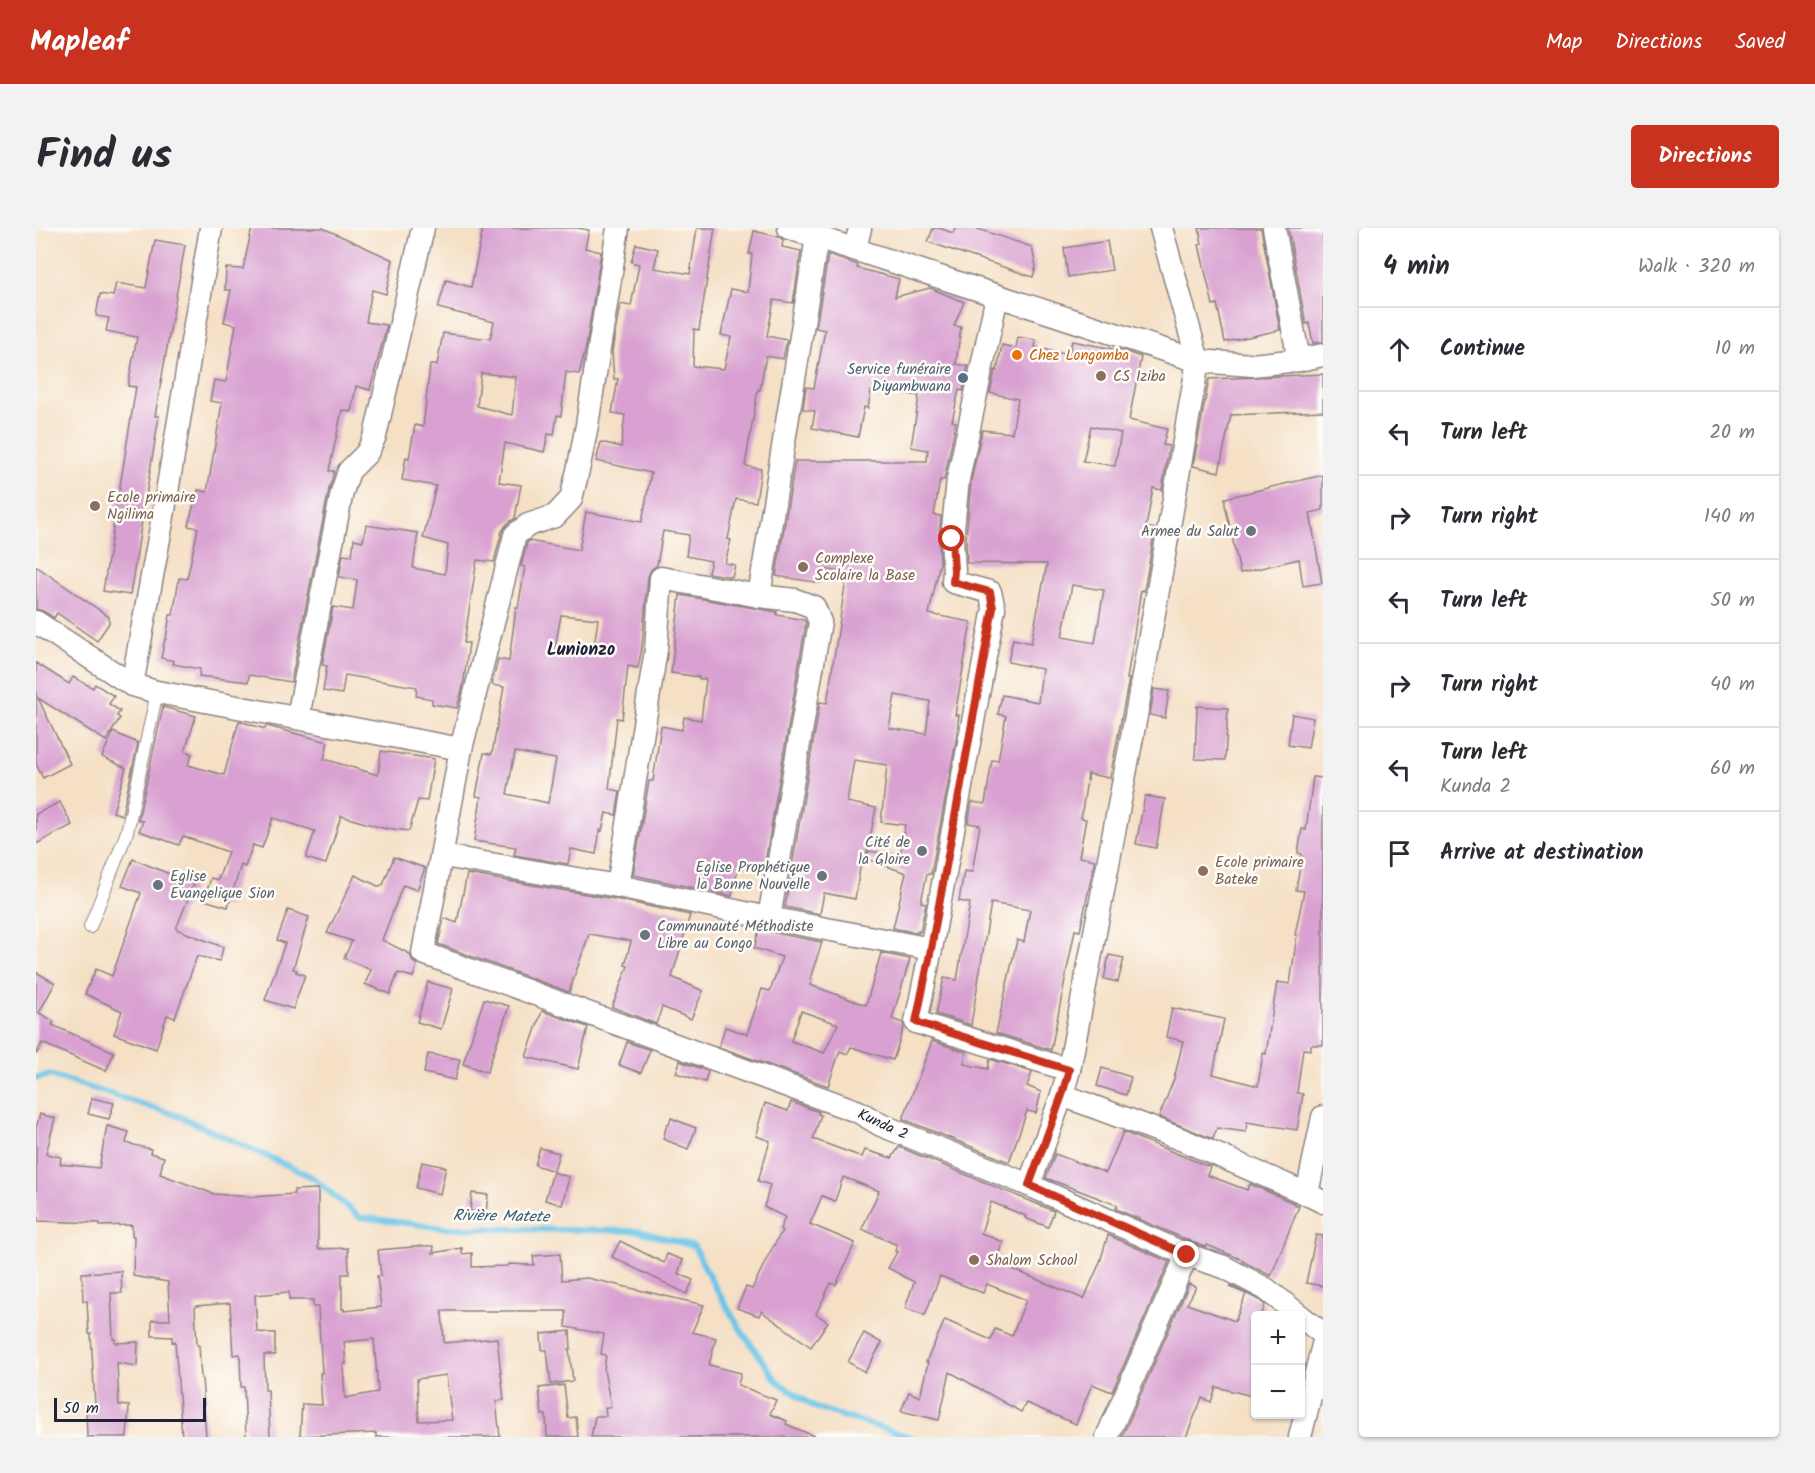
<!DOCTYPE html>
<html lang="en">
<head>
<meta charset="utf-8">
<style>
	body { margin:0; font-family:Kalam,sans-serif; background:#f2f2f3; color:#2b2b33 }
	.controls { position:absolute; right:18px; bottom:18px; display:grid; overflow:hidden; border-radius:6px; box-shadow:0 2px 4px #0004 }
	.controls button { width:54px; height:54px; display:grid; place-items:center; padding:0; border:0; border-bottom:2px solid #e1e1e2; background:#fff; color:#2b2b33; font:30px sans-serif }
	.scale { position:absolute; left:18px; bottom:15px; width:152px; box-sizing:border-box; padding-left:6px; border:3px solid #22223b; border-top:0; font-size:16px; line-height:21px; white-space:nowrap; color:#22223b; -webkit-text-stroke:4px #fdfcf7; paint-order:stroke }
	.stop { position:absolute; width:18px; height:18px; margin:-14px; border:4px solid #c8321e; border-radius:50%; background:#fff }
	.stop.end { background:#c8321e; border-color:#fff; box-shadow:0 2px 6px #0008 }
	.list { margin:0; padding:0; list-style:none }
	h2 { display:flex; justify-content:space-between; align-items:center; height:78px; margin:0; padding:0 24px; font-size:26px }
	h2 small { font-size:20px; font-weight:400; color:#7c7c81 }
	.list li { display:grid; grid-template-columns:39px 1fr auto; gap:18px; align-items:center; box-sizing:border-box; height:84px; padding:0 24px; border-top:2px solid #e1e1e2 }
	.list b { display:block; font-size:22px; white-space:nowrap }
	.list p { margin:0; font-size:20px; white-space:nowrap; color:#7c7c81 }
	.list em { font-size:20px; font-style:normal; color:#7c7c81 }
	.icon { flex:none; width:33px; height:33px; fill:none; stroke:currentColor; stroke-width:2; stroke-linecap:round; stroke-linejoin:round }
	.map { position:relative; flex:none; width:1287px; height:1209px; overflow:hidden; border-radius:6px }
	header { display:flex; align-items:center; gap:36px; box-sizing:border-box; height:84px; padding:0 30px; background:#c8321e; color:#fff }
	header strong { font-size:28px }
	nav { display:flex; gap:33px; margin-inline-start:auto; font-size:21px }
	.intro { display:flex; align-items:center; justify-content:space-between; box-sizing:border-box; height:144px; padding:0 36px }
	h1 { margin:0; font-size:42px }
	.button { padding:15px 27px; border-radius:6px; background:#c8321e; color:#fff; font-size:21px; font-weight:700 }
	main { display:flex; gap:36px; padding:0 36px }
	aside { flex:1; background:#fff; border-radius:6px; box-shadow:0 2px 4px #0004 }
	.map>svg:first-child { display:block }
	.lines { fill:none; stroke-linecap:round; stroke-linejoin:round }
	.stream { stroke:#6ac4e8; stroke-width:6 }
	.building { fill:#d9a1d1; fill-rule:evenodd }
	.lane-casing { stroke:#8c8180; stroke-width:14 }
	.street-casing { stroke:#8c8180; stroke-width:25 }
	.lane { stroke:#fff; stroke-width:12 }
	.street { stroke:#fff; stroke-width:22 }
	.route { stroke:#c8321e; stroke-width:8 }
	.food-dot { fill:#e8710a; stroke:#fdfcf7; stroke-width:2 }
	.education-dot { fill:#8d6e63; stroke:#fdfcf7; stroke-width:2 }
	.service-dot { fill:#5c6f8a; stroke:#fdfcf7; stroke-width:2 }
	.worship-dot { fill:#6b7280; stroke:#fdfcf7; stroke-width:2 }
	.labels { text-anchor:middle; stroke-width:5; stroke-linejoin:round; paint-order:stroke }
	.food-label { font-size:15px; fill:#c56008; stroke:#fdfcf7; text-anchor:start }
	.service-label { font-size:15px; fill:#4e5e75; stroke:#fdfcf7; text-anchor:end }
	.education-label { font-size:15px; fill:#785e54; stroke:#fdfcf7; text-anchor:start }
	.worship-label { font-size:15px; fill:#5b616d; stroke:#fdfcf7; text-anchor:end }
	.street-label { font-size:15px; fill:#22223b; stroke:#fdfcf7 }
	.water-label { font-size:16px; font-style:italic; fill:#3b5b78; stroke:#fdfcf7 }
	.quarter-label { font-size:18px; font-weight:bold; fill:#22223b; stroke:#fdfcf7 }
</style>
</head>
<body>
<header>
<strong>Mapleaf</strong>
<nav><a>Map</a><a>Directions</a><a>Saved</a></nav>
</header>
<div class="intro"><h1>Find us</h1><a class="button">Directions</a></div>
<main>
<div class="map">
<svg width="1287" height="1209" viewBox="0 0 1287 1209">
	<rect width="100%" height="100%" fill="#fdfcf7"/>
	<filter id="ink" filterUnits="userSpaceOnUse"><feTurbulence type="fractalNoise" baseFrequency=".0167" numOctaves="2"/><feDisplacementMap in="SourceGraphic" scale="12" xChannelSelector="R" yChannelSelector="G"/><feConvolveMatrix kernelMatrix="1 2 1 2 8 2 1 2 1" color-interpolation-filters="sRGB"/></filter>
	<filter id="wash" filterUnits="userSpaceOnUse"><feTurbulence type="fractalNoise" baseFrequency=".008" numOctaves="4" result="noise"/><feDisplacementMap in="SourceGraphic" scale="24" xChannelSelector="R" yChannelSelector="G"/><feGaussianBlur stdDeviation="1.35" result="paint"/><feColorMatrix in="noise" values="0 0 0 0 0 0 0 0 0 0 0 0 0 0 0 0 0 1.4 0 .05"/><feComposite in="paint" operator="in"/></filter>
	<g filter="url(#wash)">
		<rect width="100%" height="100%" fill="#f5e0c6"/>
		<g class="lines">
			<path class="stream" d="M0,850L14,847L143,888L276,949L323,989L409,1000L603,1003L658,1018L675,1052L703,1099L741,1153L780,1180L875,1209"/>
		</g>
		<g id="blocks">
			<g class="building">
				<path d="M216,0H287L357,32L350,66L336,62L330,94L351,97L334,162L320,158L315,184L306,182L293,243H298V245L293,261L255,454L213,447L212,454L163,448L164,441L137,436L138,433L125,430L129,411H130L134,387H137L143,350L151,351L162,300L152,298L162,262L171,264L186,175L174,173L178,152L190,154L200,97L188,94L195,62H189L190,40L207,41Z"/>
				<path d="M447,0H541L553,2L549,20L565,24L550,119L543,146L530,144L525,188L521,187L518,207L512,206L508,224L469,215L463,254L485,257L479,290L471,296L466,303L458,334L441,332L428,415H433L427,459L421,480L396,476V471L380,468L381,459L309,447L306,466L287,463L291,438L286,437L297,379L317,382L321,352L303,349L307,327L316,328L318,311L327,313L330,297L382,305L377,340L409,346L412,317L387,310L400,258L366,252L370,229L373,230L379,197L387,199L394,137H401L407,105L454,111L458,94L402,80L410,52L435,59ZM445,145L480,149L476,187L441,178Z"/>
				<path d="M661,0H679L663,102L658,101L657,138L688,141L695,109L685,107L695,61L712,64L716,26H713L718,3L743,9L747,12L746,19L765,23L757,75L738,72L731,108L751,112L747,131L730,128L724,162L722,161L709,238L725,241L720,274L700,271L692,311L695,312L689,335L699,337L696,349L672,345L675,333L650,328L653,307L627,303L621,337L615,342L612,349L606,419L602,440L592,438L586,491L581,490L573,561L584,563L580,587L570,585L566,603L564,602L560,626L535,621L532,636L478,627L480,619L438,613L445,569L440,568L448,525L456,526L468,459L456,457L462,431L473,433L480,379L482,380L489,339L485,338L491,315L493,313L543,322L550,284L606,294L615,245L560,233L565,214L585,219L589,187L576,185L582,151H578L576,123L584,76L595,78L603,36L595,34L600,16L622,21L618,40L654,46ZM525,387L562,391L557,426L519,420ZM479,524L520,531L512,575L471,566Z"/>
				<path d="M897,0H903L917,5L919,0H939L996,19L1000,39L997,49L892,14Z"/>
				<path d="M1163,0H1225L1244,102L1189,114L1181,76L1177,77L1163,17L1166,16Z"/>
				<path d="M1252,0H1287V114L1277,115L1273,95L1270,96Z"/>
				<path d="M119,12L149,17L119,188H123L94,367L67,363L100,159L92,158L101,109L70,103L73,90L60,88L64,66L77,68L80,55L110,60Z"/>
				<path d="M1071,13L1076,42L1032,49L1028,20Z"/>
				<path d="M792,27L822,37L821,40L863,51L859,69L894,60L928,74L918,98L925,99L920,136L932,138L927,163L923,162L916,193L920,194L908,252H904L898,287L905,288L903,312L904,335L893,386L935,394L919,487H923L920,513L895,646H891L885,674L890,675L884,704L882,703V705L857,700L870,645L831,631L833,623L864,628L869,597L845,594L851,537L818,532L811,574L840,580L829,635L825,634L819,671L788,665L784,686L749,679L784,474L791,475L811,345L787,341L784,355L740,348L759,233H891L892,222L875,219L883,168L841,161V164L835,163L832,180L828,179L822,209L776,200L779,183L767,181L770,159L778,160L789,102L780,100ZM859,467L894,473L890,506L853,500Z"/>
				<path d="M982,109L1000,112L999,119L1033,127L1036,113L1088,123L1105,129L1093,192L1131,201L1127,217L1133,218L1126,262L1117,260L1110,299L1119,301L1108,363L1105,362L1091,451H1093L1074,550L1052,546L1045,590L1050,591L1043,629L1059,632L1044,703L1039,702L1015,822L960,805L981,712L988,714L994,682L955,675L935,797L900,786L908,750L921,752L934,675L923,673L928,643L936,644L944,597L932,595L936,574L949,576L956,532L962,533L970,488L962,486L966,467L1002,474L1006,441L972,434L977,411L995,415L1011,336L931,335L930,311L935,253L946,202L976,205L982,171L954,165L959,142L961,143L966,117L980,120ZM1055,198L1085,205L1079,238L1047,233ZM1036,357L1068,362L1059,415L1026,409Z"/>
				<path d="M1287,146V183L1195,187L1183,244L1157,238L1173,151Z"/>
				<path d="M1287,247V282L1274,285L1286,355L1267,358L1263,331L1204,345L1189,277V270Z"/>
				<path d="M0,338L73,389V395L61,413L21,385L18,390L7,383L0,381Z"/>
				<path d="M644,367L741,384V387L768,392L770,395L728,641L703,636L696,668L597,647L613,553H617L625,498L646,502L648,489L665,492L670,451H663V449L635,445Z"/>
				<path d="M0,435L33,456L37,449L57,460L59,456L78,468L73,476L84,483L81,488L84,490L70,513L2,470L34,536L7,550L0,536Z"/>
				<path d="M1118,461L1133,463L1129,490L1114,487Z"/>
				<path d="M1161,478L1192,480L1189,532L1159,531Z"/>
				<path d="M127,479L160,488L149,523L156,526L152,537L188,547L203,493L229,501L230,498L235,499L292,514L288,531L342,547L345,523L398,531L391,573L382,572L373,603L350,600V601L305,588L290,636L270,630L279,603L237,590L226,620L217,617L209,639L205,637L192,679L168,672L175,650L182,652L192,624L147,608L143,617L103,603L107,593L102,592Z"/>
				<path d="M1256,486L1277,490L1272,520L1252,517Z"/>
				<path d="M77,504L102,515L86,587L77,584L90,540L66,529Z"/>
				<path d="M1277,549L1287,550V817H1275V822L1267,821L1261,865L1267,866L1261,902L1211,894L1210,904L1181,900L1177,911L1123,889L1138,851L1147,813L1130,809L1136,780L1188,791L1177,846L1222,858L1227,825L1230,826L1241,754L1254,756L1261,707H1259L1268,663L1260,662L1266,626L1262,625L1266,601L1270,602Z"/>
				<path d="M1109,568L1129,571L1120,620L1100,616Z"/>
				<path d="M24,574L36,597L0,616V586Z"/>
				<path d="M358,629L389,640L381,662L367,657L346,712L374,726L377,734L381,737L377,749L362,745L354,766L329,756L335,742L308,730L316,713L291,705L319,647L344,659L345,657H347Z"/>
				<path d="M97,631L158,656L140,701L187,719L184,733L161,728L139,790L131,787L120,821L78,806L86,783L49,766L60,741L76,748L105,665L86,658Z"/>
				<path d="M431,646L579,671L654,687L636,749L667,763L655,791L626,779L620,796L576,779L592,738L589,737L595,713L553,706L533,764L402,716L408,690L421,695Z"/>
				<path d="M252,682L273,689L257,741L261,742L260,744L269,747L257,781L229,772L249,715L241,712Z"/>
				<path d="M723,702L786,714L774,751L776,752L774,757L830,777L845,725L874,731L856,791L867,795L868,799L857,832L815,819L811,826L804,823L792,858L683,819L689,799L711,806L726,761L734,763L746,729L718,720ZM765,783L802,796L788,825L755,813Z"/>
				<path d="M1073,727L1088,730L1082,754L1068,751Z"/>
				<path d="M0,744L19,755L3,785L18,793L16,797L78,824L70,843L6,815L0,827Z"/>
				<path d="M392,754L417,761L405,801L381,794Z"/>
				<path d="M448,771L473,778L451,844L427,836Z"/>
				<path d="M506,783L552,799L542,841L490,829Z"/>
				<path d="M896,813L930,824L928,836L952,841L954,831L996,844L991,858L1005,864L1000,885L991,883L973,934L867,891Z"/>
				<path d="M591,814L614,822L605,845L583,837Z"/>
				<path d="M392,826L424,831L419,852L388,845Z"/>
				<path d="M644,833L672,843L669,854L640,845Z"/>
				<path d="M1066,840L1095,849L1090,867L1061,858Z"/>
				<path d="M56,870L78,875L73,891L52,886Z"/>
				<path d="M755,874L783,884L782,886L785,887L777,911L826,929L829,922L856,930L863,919L1018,983L1012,999L989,990L990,988L955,974L945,1005L967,1014L959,1034L1048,1071L1064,1034L1072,1007L1133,1034L1076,1164L1056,1156L1040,1196L990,1175L985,1184L914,1144L903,1192L865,1183L873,1164L884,1169L892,1134H890L909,1092L955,1112L959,1101L976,1108L990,1072L951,1056L947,1065L904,1048L889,1087L869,1080L878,1054L852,1040L861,1024L859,1023L861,1017L826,1001L843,963L807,949L799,973L786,968L774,996L819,1015L800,1057L795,1055L780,1086L792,1094L775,1119L725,1083L723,1088L701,1080L710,1059L716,1061L732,1028L746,1003L744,1001L749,989L728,979L734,957L722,953L734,913L720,908L723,899L722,898L729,875L752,883Z"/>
				<path d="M4,886L19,890L10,926L25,929L24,936L63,940L71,898L93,904L90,915L115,921L114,925L128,929L124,946L178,966L216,969L258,966V962L282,961V1021L312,1020L313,1046H306V1081H308V1083L345,1079L341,1048H345L342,1022L376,1019V1018H398L397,1025L426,1020V1026L436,1025V1039L471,1038L472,1036L498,1037L497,1028L524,1026L526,1052L551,1050L668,1077L656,1104L680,1110L673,1137L705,1145L702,1157L740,1172L734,1186L751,1193L750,1196L780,1209H555L559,1188H570L569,1180L575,1179L568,1142L570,1127L565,1126L568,1106L530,1099V1083H406L408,1115L461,1110L468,1172L460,1173L464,1209H340V1205L264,1208L266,1176L286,1177L284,1145H286L282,1079H277V1072H253V1064L219,1067L221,1104L239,1105V1127H228L229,1162H232L234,1209H210L208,1159H205L204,1126L197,1127L194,1075L159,1078L161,1117H163L165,1150H166L170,1209H146L139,1113L136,1114V1109L116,1108V1092H134L132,1054L97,1048L98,1008H96V997L64,998V995L2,993V984H0V900ZM338,1111L342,1164L309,1170L307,1136H310L308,1114ZM410,1147L416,1192L383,1193L381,1151Z"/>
				<path d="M635,890L660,900L652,921L627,911L631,896L633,897Z"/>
				<path d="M1087,904L1174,939L1171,947L1211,962L1214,956L1260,976L1259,978H1263L1235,1048L1206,1033L1207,1032L1171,1017L1170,1019L1156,1014L1080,981L1081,977L1010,950L1019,926L1070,945Z"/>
				<path d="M504,920L523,925L518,943L499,937Z"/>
				<path d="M386,934L410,939L404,966L380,960Z"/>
				<path d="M517,944L533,949L526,977L509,972Z"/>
				<path d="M436,965L452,967L450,985L434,983Z"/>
				<path d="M1280,1007L1287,1008V1058L1270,1055Z"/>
				<path d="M584,1013L628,1035L631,1026L647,1032L642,1045L657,1052L651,1066L576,1029Z"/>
				<path d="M85,1043L86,1065H75L77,1111H79V1115L102,1114L101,1138L81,1135L83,1177L93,1178L91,1209H51L50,1178L59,1177L55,1106H53L51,1073H47L46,1045Z"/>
				<path d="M1153,1056L1160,1059L1151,1076L1199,1093L1210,1066L1194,1059L1195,1058L1223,1072L1229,1077L1225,1088H1220V1169L1180,1159L1175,1174L1166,1170L1150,1209H1086Z"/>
				<path d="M534,1103L535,1121H533L537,1153L515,1156L511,1122H506L505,1106Z"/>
				<path d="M828,1105L846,1115L829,1144L812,1134Z"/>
				<path d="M528,1157L532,1190L540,1189L542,1209H511L510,1187H506L503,1160Z"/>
			</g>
		</g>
	</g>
	<g filter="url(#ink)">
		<use href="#blocks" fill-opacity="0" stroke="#8c8180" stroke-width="1.5"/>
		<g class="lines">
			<defs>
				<path id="lane" d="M54,699L91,604L121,464"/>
				<g id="street">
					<path d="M582,0L551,197L543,238L535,271L519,288L492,297L479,307L425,521L387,725L823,884L845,897L993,957L1151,1027L1188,1039L1230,1061L1287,1106"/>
					<path d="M753,0L1162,133L1216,137L1263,132L1287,127"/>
					<path d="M1238,0L1263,132"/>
					<path d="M819,21L824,0"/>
					<path d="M961,68L922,251L916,311L918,343L917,354L954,364L958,380L895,721L880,794L1033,842"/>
					<path d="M723,368L759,372L778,379L784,394L733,690"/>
					<path d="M0,394L96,457L121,464L425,521"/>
					<path d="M96,457L126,294L175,0"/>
					<path d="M262,489L306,264L313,243L331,225L339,208L387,0"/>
					<path d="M407,628L582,658L733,690L895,721"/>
					<path d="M582,658L620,422L625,350L723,368L781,9"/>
					<path d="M1026,867L1147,912L1271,966L1287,974"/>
					<path d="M993,957L1026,867L1033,842L1100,488L1162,133L1125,0"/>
					<path d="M1271,966L1287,889"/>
					<path d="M1071,1209L1151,1027"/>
					<path d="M1264,1209L1287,1117"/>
				</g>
			</defs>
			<use href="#lane" class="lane-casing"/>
			<use href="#street" class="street-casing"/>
			<use href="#lane" class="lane"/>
			<use href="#street" class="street"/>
		</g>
	</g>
	<g class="lines" filter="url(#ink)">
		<path class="route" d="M916,311L918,343L917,354L954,364L957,380L895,721L880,794L1033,842L1026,867L993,957L1151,1027"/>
	</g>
	<circle class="food-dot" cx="981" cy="127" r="6"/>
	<g class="education-dot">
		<circle cx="1065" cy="148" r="6"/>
		<circle cx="59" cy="278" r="6"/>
		<circle cx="767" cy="339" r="6"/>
		<circle cx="1167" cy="643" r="6"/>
		<circle cx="938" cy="1032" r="6"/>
	</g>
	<circle class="service-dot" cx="927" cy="150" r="6"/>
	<g class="worship-dot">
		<circle cx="1215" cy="303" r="6"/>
		<circle cx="886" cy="623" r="6"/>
		<circle cx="786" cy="648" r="6"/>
		<circle cx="122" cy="657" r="6"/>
		<circle cx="609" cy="707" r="6"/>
	</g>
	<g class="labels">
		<g class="food-label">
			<text x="993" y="132">Chez Longomba</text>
		</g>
		<g class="service-label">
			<text x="915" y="146">Service funéraire<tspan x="915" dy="17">Diyambwana</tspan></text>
		</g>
		<g class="education-label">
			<text x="1077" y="153">CS Iziba</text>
			<text x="71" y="274">Ecole primaire<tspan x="71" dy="17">Ngilima</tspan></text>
			<text x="779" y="335">Complexe<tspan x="779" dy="17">Scolaire la Base</tspan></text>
			<text x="1179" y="639">Ecole primaire<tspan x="1179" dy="17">Bateke</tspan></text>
			<text x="950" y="1037">Shalom School</text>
		</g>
		<g class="worship-label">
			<text x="1203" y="308">Armee du Salut</text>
			<text x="874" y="619">Cité de<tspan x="874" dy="17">la Gloire</tspan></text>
			<text x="774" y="644">Eglise Prophétique<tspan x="774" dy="17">la Bonne Nouvelle</tspan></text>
			<text x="134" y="653" text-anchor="start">Eglise<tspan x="134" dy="17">Evangelique Sion</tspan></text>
			<text x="621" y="703" text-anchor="start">Communauté Méthodiste<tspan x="621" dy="17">Libre au Congo</tspan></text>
		</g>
		<g class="street-label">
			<text transform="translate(847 896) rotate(25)" y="5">Kunda 2</text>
		</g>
		<g class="water-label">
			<text transform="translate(465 987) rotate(1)" y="6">Rivière Matete</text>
		</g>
		<g class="quarter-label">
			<text x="545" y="427">Lunionzo</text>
		</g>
	</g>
</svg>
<div class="controls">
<button>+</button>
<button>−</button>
</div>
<div class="scale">50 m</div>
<div class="stop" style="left:916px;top:311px"></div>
<div class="stop end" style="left:1151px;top:1027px"></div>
</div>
<aside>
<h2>4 min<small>Walk · 320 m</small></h2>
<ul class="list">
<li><svg class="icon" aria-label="ahead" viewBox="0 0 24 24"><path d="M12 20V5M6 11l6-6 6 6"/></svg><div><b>Continue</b></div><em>10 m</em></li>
<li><svg class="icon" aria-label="left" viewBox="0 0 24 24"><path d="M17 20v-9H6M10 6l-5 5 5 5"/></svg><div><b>Turn left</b></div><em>20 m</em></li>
<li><svg class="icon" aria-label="right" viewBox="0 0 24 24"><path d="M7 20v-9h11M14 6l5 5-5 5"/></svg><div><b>Turn right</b></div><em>140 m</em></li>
<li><svg class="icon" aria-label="left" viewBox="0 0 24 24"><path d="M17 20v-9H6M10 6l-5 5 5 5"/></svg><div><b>Turn left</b></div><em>50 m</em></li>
<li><svg class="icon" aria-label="right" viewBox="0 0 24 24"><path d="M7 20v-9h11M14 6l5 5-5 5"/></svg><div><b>Turn right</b></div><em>40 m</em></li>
<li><svg class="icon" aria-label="left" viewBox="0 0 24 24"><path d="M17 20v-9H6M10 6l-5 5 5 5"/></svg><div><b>Turn left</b><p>Kunda 2</p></div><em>60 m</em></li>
<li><svg class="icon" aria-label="arrive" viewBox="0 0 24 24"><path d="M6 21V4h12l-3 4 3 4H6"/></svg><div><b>Arrive at destination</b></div></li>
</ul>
</aside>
</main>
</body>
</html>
